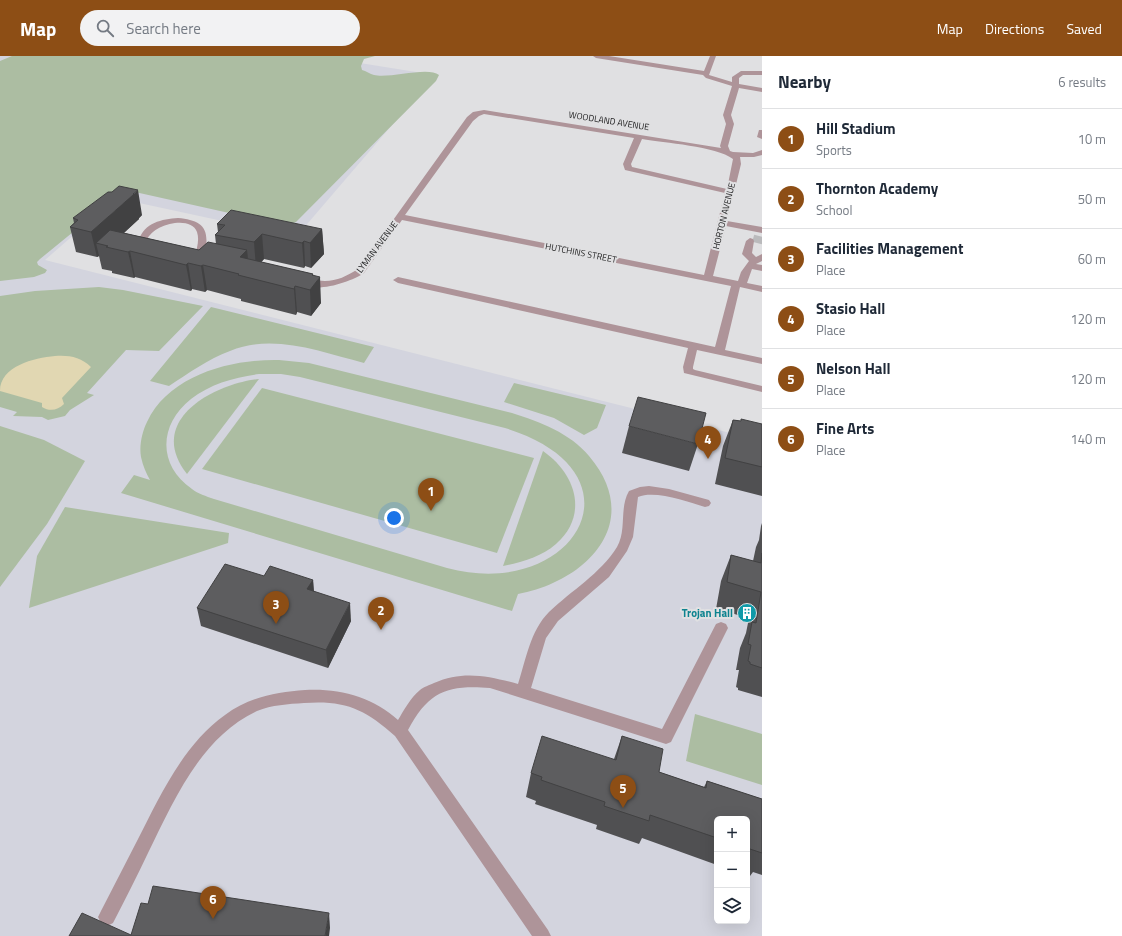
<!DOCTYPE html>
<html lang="en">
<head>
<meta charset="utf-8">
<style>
	body { margin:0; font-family:"Titillium Web",sans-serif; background:#f2f2f3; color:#1f2937 }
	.controls { position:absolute; right:12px; bottom:12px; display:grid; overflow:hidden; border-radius:6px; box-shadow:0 4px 16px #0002 }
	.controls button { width:36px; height:36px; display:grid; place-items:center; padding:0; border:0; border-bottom:1px solid #e0e1e3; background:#fff; color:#1f2937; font:20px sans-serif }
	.you { position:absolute; left:394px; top:462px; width:14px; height:14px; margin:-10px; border:3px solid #fff; border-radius:50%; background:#1a73e8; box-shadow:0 0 0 6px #1a73e833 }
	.badge { display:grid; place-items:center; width:26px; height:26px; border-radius:50%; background:#8d4e15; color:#fff; font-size:13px; font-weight:700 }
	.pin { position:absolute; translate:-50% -33px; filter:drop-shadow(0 1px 2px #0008) }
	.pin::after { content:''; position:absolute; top:21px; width:14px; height:12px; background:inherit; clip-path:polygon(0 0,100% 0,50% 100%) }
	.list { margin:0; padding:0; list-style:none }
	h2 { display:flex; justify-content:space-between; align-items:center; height:52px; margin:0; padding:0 16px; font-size:17px }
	h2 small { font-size:13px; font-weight:400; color:#747a83 }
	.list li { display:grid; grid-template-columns:26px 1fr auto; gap:12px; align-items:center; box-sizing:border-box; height:60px; padding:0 16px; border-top:1px solid #e0e1e3 }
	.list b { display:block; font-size:15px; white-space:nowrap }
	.list p { margin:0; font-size:13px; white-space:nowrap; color:#747a83 }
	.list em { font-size:13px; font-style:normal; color:#747a83 }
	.icon { flex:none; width:22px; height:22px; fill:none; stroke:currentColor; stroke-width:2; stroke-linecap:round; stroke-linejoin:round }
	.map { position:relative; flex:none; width:762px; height:880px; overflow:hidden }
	header { display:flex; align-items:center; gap:24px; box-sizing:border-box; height:56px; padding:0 20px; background:#8d4e15; color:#fff }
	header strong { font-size:19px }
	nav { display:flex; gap:22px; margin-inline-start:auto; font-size:14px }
	.search { width:280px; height:36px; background:#f2f2f3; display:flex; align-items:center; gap:10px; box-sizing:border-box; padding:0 14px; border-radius:22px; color:#747a83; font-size:15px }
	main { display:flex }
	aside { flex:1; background:#fff }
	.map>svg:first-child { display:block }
	.built { fill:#d3d4de; fill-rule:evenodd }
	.green { fill:#acbda2; fill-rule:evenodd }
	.sand { fill:#e1d7b2 }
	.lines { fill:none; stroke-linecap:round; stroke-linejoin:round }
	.minor-tunnel { stroke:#bababc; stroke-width:10; stroke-dasharray:10 5; stroke-linecap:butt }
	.minor { fill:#ae9499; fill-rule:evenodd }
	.wall { fill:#505052 }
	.shaded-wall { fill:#414142 }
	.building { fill:#5d5d5f; stroke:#414142 }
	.labels { text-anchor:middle; stroke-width:4; stroke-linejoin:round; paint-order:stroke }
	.far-street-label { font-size:9px; fill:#212122; stroke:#e0e0e2 }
	.culture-label { font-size:11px; font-weight:bold; fill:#0d838f; stroke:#e0e0e2; text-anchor:end }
</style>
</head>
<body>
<header>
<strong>Map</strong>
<div class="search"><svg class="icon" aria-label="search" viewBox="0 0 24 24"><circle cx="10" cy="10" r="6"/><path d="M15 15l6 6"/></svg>Search here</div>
<nav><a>Map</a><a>Directions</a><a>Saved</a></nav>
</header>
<main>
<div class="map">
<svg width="762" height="880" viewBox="0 0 762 880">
	<rect width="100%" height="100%" fill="#e0e0e2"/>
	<path class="built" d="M0,0H316L435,19L296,181L116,142L45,204L762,385V880H0ZM717,763H747V865H717Z"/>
	<g class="green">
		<path d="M12,0H375L364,3L361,10L362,14C366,15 370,18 374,19C389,23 428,10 439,19L436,25L296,166L291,168H279L135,136L116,141L40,203L37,206L38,209L47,214L45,217L34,221L0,225V5Z"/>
		<path d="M99,231L123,234L203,250L159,295L126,294L87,337L94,339L70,354L65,360L48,364L42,361L13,360L17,356L0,351V240L35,235Z"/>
		<path d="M211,251L374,291L364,307C321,296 273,277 230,295C208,303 189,317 169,330L150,325Z"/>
		<path d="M279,304L309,307L512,357C540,366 570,377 589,400C645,466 587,525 518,538L512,555L121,437L134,419L150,424C146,417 143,410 141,401C139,390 142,376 147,366C169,319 231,303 279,304ZM259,318H281L300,321L505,372C651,417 574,546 447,512L214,443C206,440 198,438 192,433C157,409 159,368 191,343C210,328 235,321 259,318Z"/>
		<path d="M259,323L187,418C145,365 213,328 259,323Z"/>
		<path d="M514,327L606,349L597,372L584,379L554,362L504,346Z"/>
		<path d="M262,332L534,402L497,497L202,413Z"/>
		<path d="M0,370L44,384L85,405L47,468L0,531Z"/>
		<path d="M543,395C576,418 589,459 556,488C541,501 522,506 503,510Z"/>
		<path d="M65,451L229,477L228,487L29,552L37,500Z"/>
		<path d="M695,658L762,678V729L686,705Z"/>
	</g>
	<path class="sand" d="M55,300C69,299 81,301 91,311L62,342L64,348C58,354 50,356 42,351V347L0,335C0,310 34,302 55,300Z"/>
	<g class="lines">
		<path class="minor-tunnel" d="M757,187L759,180"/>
		<g class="minor">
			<path d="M593,0H609L704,15L710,0H716L709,19L732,26V21L741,15H762V19H743L739,22V28L762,32V36L739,32L731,59L734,68L728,90L730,95L733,96L753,97L762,94V99L754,101H740L741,108L727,165L762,171V177L726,170L713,220L738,225L741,216L749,205L742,198L746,185L750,182L753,183L754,185L752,197L756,201L762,198V205L756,208L762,209V215L752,213L747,227L762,230V236L740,231L725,294L762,302V308L697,294L693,311V313L695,314L762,330V336L684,317L683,311L688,292L398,227L393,224L398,221L715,291L731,230L402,164L364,217C351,226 313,239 300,226C305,221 318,225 325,225C337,225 347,220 358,213L467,61L473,56L484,54L721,92L720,90L726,68L723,59L732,30L706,22L703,19L596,2ZM484,58L634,82L623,108L625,114L725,137L704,219L405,159L473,65L479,60ZM642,83C664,87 716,90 733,103L727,133L632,111L631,108Z"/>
			<path d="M759,74H762V83L757,81Z"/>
			<path d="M178,162C198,164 209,169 206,191C205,196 205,202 202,206L199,207L194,204C196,195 200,185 197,176C191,159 153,168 147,184L157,193L155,195C147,197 143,190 139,184C144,167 162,163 178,162Z"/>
			<path d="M649,430L669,433L709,444L711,447L709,450L705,451C687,446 656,434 638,441L633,481L627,495L609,521L558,565L546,582L531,632L662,673L716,568L721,566L726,568L728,572L671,686L666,688L490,632C447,629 429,635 408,674L548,874L551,880H532L395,680C365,653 345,644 304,647C288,648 272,649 257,655C201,681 174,744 148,797C137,820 125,844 113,867L107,870L101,867L98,861L101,855C113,832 125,808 137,785C160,740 183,689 225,659C249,641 277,636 305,634C339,632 373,641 398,664C404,654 411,641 420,634C423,631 430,629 434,627C463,614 489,620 518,628C526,604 530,575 549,556C572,534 600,518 617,491C627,474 619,452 629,435L640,431Z"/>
		</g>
	</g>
	<g class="wall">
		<path d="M142,159L139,162V163L124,177L199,194L216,188L215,179L218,176L217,168L322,173L324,198L311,212L305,210L304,212L264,203L261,206L313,218L321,247L311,260L297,256L296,259L241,245V243L207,234L205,236L192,233L191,235L135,221L134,222L112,217V215L102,213L99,200L97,201L76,196L70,171L74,167L73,162Z"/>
		<path d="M733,364L740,365L762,368V440L715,428L723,390Z"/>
		<path d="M629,370L698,388L689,415L622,397Z"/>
		<path d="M762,467V641L738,634V632L736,631L739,614H736L740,592L746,577L749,562L716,553L721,525L731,499L753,505L756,491L759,484L761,470Z"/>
		<path d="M264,520L313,524L314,535L351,565L328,612L201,570L197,552Z"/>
		<path d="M622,680L659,716L704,731L707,725L762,743V819L753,816L750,820L747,819V763H717V809L642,782L639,788L596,773L597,769L535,748L536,745L526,741L531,717L614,703Z"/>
	</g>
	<g class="shaded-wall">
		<path d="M138,134L142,159L139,162V163L108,191V190L96,187L99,200L97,201L91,176Z"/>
		<path d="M322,173L324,198L311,212L310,187Z"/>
		<path d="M262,178L264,203L256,212L254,186Z"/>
		<path d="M304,185L305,210L304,212L302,187Z"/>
		<path d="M247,194L250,219L240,201Z"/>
		<path d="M130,195L135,221L134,222L128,196Z"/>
		<path d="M188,207L192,233L191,235L186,209Z"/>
		<path d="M203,209L207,234L205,236L201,210Z"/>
		<path d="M313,218V229L320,221L321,247L311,260L310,234L312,219Z"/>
		<path d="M295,230L297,256L296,259L294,233Z"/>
		<path d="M313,524L314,542L307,533Z"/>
		<path d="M350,547L351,565L328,612L326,594Z"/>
		<path d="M329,857L330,872L329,880H325Z"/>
	</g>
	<g class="building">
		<path d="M119,130L138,134L133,138H134L91,176L70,171L78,164L73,162L108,136H112Z"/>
		<path d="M231,154L322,173L310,187L304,185L302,187L262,178L254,186L215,179L225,169L217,168Z"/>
		<path d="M110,174L199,194L208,186L247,194L240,201L313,218L312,219L320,221L310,234L295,230L294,233L238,219L239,218L203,209L201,210L188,207L186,209L130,195L128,196L106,191L108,190L96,187Z"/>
		<path d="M638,341L706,357L698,388L629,370Z"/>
		<path d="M741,363L762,368V411L725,402L733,364L741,365Z"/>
		<path d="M762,497V612L750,608V606L748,605L751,589L748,588L752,566L756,567L761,536L727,526L731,499L761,507Z"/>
		<path d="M225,508L264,520L270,510L313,524L307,533L350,547L326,594L197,552Z"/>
		<path d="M542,680L616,704L622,680L663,693L659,716L706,732L707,725L762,743V797L747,792V763H717V782L650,759L649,765L604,750L605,746L541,724L542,721L531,717Z"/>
		<path d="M153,830L329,857L325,880H69L82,857L131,879L141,847L148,848Z"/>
	</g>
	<defs>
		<symbol id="building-disc" viewBox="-11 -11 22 22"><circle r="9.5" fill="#0f9aa8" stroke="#e0e0e2"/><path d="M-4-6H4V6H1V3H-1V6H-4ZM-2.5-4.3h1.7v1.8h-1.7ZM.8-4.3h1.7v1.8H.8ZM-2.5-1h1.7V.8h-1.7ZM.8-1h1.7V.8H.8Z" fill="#fff"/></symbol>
	</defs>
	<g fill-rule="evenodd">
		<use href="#building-disc" x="736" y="546" width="22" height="22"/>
	</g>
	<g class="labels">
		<g class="far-street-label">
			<text transform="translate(609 65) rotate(9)" y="3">WOODLAND AVENUE</text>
			<text transform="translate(724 160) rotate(-76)" y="3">HORTON AVENUE</text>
			<text transform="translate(377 191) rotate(-53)" y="3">LYMAN AVENUE</text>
			<text transform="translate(581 197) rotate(11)" y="3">HUTCHINS STREET</text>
		</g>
		<g class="culture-label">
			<text x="733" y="561">Trojan Hall</text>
		</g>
	</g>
</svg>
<div class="controls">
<button>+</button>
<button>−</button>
<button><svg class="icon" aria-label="layers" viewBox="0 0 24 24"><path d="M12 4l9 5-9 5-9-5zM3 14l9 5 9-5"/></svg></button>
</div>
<div class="you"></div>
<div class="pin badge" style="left:431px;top:455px">1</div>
<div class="pin badge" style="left:381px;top:574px">2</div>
<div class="pin badge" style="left:276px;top:568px">3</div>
<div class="pin badge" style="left:708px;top:403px">4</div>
<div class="pin badge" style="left:623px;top:752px">5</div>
<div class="pin badge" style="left:213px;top:863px">6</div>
</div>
<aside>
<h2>Nearby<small>6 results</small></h2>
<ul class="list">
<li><span class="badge">1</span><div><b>Hill Stadium</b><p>Sports</p></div><em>10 m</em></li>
<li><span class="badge">2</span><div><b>Thornton Academy</b><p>School</p></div><em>50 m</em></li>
<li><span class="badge">3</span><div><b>Facilities Management</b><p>Place</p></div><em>60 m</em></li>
<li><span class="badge">4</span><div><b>Stasio Hall</b><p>Place</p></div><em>120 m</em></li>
<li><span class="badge">5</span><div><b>Nelson Hall</b><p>Place</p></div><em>120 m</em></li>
<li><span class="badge">6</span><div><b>Fine Arts</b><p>Place</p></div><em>140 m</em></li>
</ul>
</aside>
</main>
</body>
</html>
